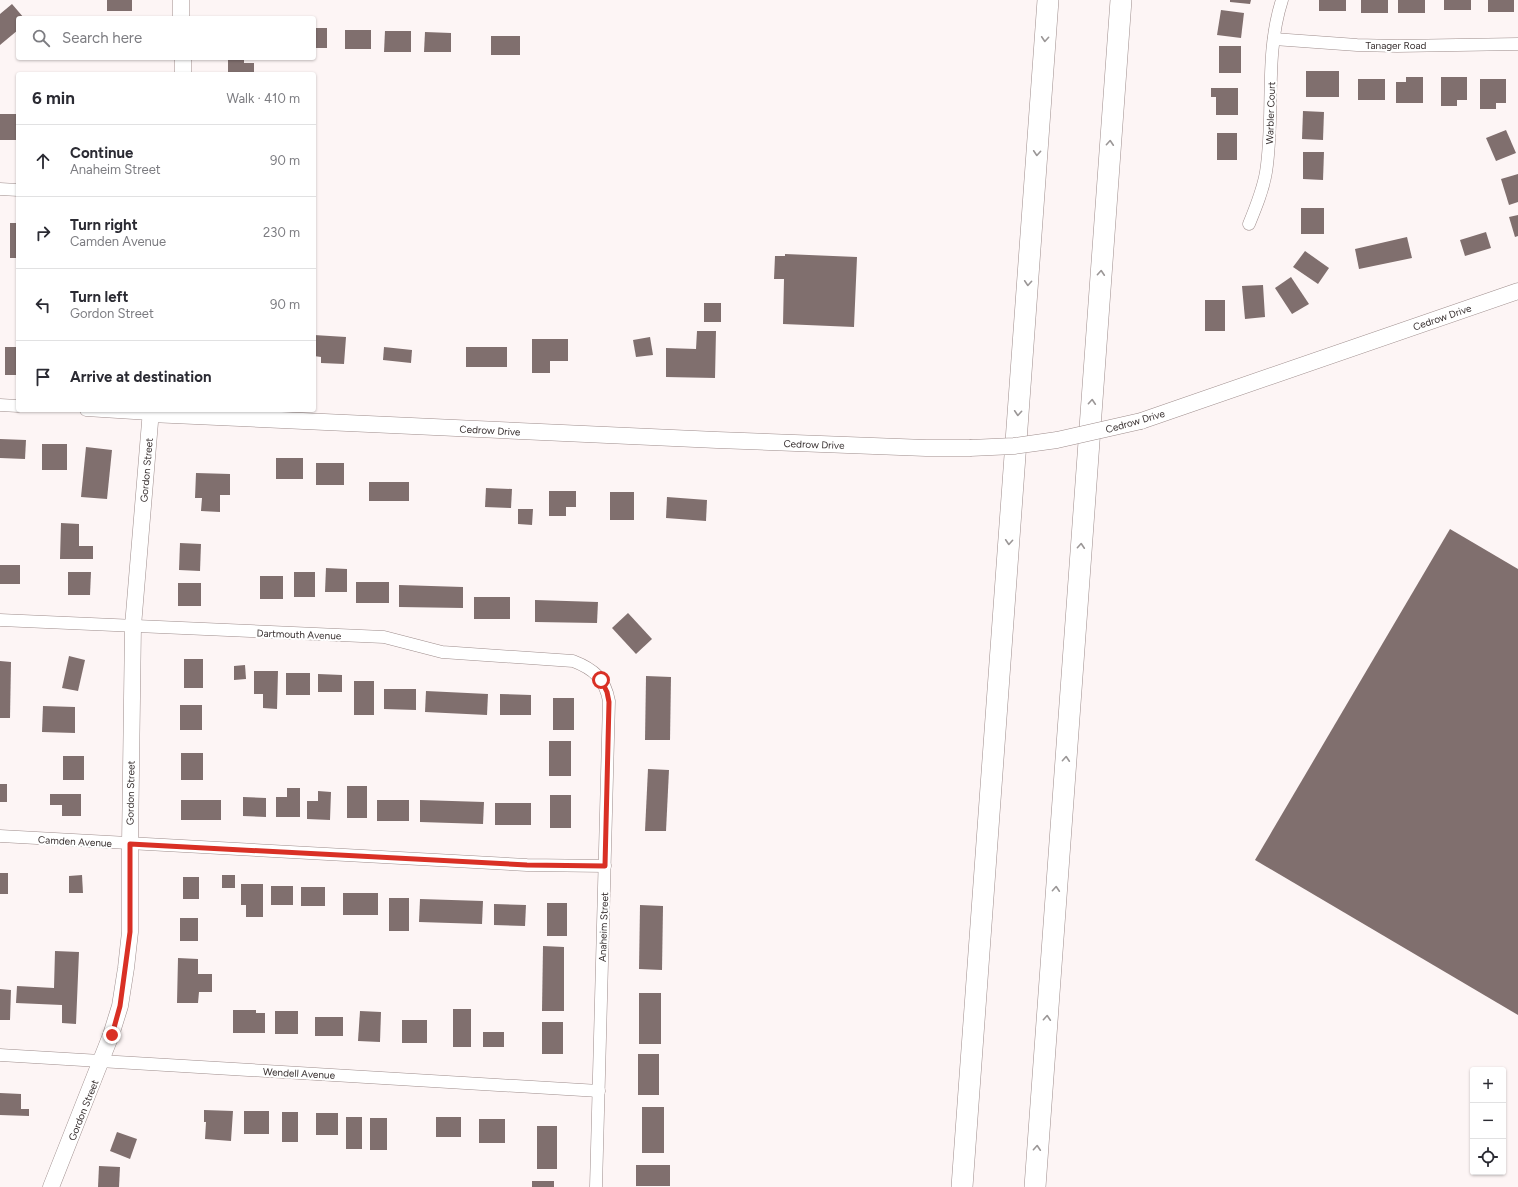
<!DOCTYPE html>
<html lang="en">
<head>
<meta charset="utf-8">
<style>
	body { margin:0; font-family:Figtree,sans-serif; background:#f2f2f3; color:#2b2b33 }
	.controls { position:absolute; right:12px; bottom:12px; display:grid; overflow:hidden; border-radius:4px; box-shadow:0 1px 3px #0004 }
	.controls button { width:36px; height:36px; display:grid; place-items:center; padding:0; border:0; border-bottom:1px solid #e1e1e2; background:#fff; color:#2b2b33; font:20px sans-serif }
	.stop { position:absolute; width:12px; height:12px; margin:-9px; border:3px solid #d93025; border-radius:50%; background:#fff }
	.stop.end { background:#d93025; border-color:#fff; box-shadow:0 1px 4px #0008 }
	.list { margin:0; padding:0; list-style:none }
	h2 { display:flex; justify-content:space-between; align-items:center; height:52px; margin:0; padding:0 16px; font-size:17px }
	h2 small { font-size:13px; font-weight:400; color:#7c7c81 }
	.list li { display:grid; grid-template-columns:26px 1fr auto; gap:12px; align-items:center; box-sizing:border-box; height:72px; padding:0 16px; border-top:1px solid #e1e1e2 }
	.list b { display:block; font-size:15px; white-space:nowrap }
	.list p { margin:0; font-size:13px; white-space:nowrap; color:#7c7c81 }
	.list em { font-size:13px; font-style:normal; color:#7c7c81 }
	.icon { flex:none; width:22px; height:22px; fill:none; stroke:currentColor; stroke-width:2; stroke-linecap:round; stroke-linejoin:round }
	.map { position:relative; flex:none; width:1518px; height:1187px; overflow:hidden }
	.search { position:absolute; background:#fff; box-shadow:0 1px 3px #0004; left:16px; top:16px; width:300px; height:44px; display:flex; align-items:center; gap:10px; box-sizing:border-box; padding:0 14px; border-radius:4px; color:#7c7c81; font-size:15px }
	.panel { position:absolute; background:#fff; box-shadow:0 1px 3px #0004; left:16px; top:72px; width:300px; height:340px; border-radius:4px }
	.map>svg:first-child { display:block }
	.building { fill:#806f6e }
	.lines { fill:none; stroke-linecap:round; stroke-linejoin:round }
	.street-casing { stroke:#9e8d8c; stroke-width:13 }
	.secondary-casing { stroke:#9e8d8c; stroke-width:17 }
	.highway-casing { stroke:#9e8d8c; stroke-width:22 }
	.street { stroke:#fff; stroke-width:12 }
	.secondary { stroke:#fff; stroke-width:16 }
	.highway { stroke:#fff; stroke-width:21 }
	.secondary-bridge-casing { stroke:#9e8d8c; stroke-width:17; stroke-linecap:butt }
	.secondary-bridge { stroke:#fff; stroke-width:16 }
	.oneway { stroke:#9b9797 }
	.route { stroke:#d93025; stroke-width:5 }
	.labels { text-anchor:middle; stroke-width:4; stroke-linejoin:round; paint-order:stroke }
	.street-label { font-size:10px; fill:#372f2f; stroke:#fff }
</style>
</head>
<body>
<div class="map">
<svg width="1518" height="1187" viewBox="0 0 1518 1187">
	<rect width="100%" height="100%" fill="#fdf5f5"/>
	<g class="building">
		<rect x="107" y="0" width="25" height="11"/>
		<path d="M1230,0H1251L1250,4L1230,2Z"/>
		<rect x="1319" y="0" width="27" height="11"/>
		<rect x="1361" y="0" width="27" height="13"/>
		<rect x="1398" y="0" width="27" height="13"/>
		<rect x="1444" y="0" width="27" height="10"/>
		<rect x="1488" y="0" width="26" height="12"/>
		<path d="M12,4L24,18H18V30L0,45V14Z"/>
		<path d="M1221,10L1244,13L1241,38L1217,35Z"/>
		<rect x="226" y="16" width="22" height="2"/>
		<rect x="314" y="28" width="13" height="20"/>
		<rect x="345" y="30" width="26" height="19"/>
		<path d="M385,31H411V52H384Z"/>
		<path d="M425,32L451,33V52H424Z"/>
		<rect x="491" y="36" width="29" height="19"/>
		<rect x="1219" y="46" width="22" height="27"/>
		<path d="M228,58H244V63H254V74H228Z"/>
		<rect x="1306" y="71" width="33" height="26"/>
		<path d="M1406,77H1423V103H1396V82H1406Z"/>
		<path d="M1441,77H1467V100H1457V106H1441Z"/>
		<rect x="1358" y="79" width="27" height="21"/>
		<path d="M1480,79H1506V103H1496V109H1480Z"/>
		<path d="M1211,88H1238V115H1216V97H1211Z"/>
		<path d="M1303,111L1324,112L1323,140L1302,139Z"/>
		<rect x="0" y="114" width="18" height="26"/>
		<path d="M1506,130L1516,153L1496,161L1486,138Z"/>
		<rect x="1217" y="133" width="20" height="27"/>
		<path d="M1303,152H1324L1323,180L1303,179Z"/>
		<path d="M1518,174V202L1509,205L1501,179Z"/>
		<rect x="1301" y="208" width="23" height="26"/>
		<path d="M1518,215V236L1515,237L1509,217Z"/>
		<rect x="10" y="223" width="8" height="35"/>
		<path d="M1486,232L1491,248L1465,256L1460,240Z"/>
		<path d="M1407,237L1412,258L1359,269L1355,249Z"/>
		<path d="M1305,251L1329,268L1318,284L1293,267Z"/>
		<path d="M785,254L857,257L854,327L783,324L784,279H774L775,256H785Z"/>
		<path d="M1291,277L1309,304L1292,314L1275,288Z"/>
		<path d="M1263,285L1265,317L1245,319L1242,286Z"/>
		<rect x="1205" y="300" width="20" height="31"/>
		<rect x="704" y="303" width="17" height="19"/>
		<path d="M697,331H716L715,378L666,377V348L696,349Z"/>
		<path d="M314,335L346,337L344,364L321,363V357L314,356Z"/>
		<path d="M650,337L653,355L636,357L633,340Z"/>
		<path d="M532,339H568V361H550V373H532Z"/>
		<rect x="5" y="347" width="13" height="28"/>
		<path d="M384,347L412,350L411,363L383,360Z"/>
		<rect x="466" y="347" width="41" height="20"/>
		<path d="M0,439L26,440L25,459L0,458Z"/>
		<rect x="42" y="444" width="25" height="26"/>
		<path d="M86,447L112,450L107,499L81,497Z"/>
		<rect x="276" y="458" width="27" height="21"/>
		<rect x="316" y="463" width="28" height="22"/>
		<path d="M196,473L230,474V495H220V512L201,511L202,498H195Z"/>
		<rect x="369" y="482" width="40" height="19"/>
		<path d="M486,488L512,489L511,508L485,507Z"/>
		<path d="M549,491H576V507H566V516H549Z"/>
		<rect x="610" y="492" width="24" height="28"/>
		<path d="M667,497L707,500L706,521L666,518Z"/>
		<path d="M518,509H533L532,525L518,524Z"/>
		<path d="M61,523L79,524V546H93V559H60Z"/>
		<path d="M1450,529L1518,569V1015L1255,860Z"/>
		<path d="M180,543L201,544L200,571L179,570Z"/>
		<rect x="0" y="565" width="20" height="19"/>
		<path d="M326,568L347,569V592H325Z"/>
		<path d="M68,572H91L90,595H68Z"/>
		<rect x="294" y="572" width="21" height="25"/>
		<rect x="260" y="576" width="23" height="23"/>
		<rect x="356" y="582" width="33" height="21"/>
		<rect x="178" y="583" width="23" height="23"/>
		<path d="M399,585L463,587V608L399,607Z"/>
		<rect x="474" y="597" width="36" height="22"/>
		<path d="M535,600L598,602L597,623L535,622Z"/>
		<path d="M628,613L652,639L636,654L612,628Z"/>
		<path d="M69,656L85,660L78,691L62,688Z"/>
		<rect x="184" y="659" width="19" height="29"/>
		<path d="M0,661L11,662L10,718H0Z"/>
		<path d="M245,665L246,679L234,680V666Z"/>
		<path d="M254,671H278L277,709L263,708V694H254Z"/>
		<rect x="286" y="673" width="24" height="22"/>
		<path d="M318,674L342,675V692H318Z"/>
		<path d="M646,676L671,677L670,740H645Z"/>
		<rect x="354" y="681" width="20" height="34"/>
		<path d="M384,689H416V710L384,709Z"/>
		<path d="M426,691L488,694L487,715L425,712Z"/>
		<path d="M500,694L531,695V715H500Z"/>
		<rect x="553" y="698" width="21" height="32"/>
		<rect x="180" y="705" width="22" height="25"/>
		<path d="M43,706L75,707V733L42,732Z"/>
		<rect x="549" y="741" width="22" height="35"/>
		<rect x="181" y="753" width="22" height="27"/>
		<rect x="63" y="756" width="21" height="24"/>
		<path d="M648,769L669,770L666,831H645Z"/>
		<rect x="0" y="784" width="7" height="18"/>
		<rect x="347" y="786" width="20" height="32"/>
		<path d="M287,788H300V817H276V797H287Z"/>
		<path d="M318,791L331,792L330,820L307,819V801H318Z"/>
		<path d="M50,794H81V816H62V805H50Z"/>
		<rect x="550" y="795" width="21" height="33"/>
		<path d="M243,797L266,798V817L243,816Z"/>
		<rect x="181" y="800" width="40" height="20"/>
		<rect x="377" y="800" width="32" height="21"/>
		<path d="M420,800L484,802L483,824L420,822Z"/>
		<rect x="495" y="803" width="36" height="22"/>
		<rect x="0" y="873" width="8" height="21"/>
		<path d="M82,875L83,893H69V876Z"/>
		<rect x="222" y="875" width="13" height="13"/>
		<rect x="183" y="877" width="16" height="22"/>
		<path d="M241,884H263V917H246V905H241Z"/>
		<rect x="271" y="886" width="22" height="19"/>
		<rect x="301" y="887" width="24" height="19"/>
		<rect x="343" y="893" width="35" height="22"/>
		<rect x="389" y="898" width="20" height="33"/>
		<path d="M420,899L483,901L482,924L419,922Z"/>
		<rect x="547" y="903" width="20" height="33"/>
		<path d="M494,904L526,905L525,926L494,925Z"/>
		<path d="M640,905L663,906L662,970L639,969Z"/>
		<rect x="180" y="918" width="18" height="23"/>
		<path d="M543,946L564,947V1011H542Z"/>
		<path d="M55,951L79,952L76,1024L62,1023V1005L16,1003L17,986L54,988Z"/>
		<path d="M178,958L198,959V974H212V992H199L198,1003H177Z"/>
		<path d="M0,989L11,990L10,1020H0Z"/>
		<rect x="639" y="993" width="22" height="51"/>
		<rect x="453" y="1009" width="18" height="38"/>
		<path d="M233,1010H256V1013H265V1033H233Z"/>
		<rect x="275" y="1011" width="23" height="23"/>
		<path d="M360,1011L381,1012L380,1042L358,1041Z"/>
		<rect x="315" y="1017" width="28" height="19"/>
		<rect x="402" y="1020" width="25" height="23"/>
		<rect x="542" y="1022" width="21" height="32"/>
		<rect x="483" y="1032" width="21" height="15"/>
		<rect x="638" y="1054" width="21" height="41"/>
		<path d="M0,1093L21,1094V1109H29V1116L0,1115Z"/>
		<rect x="642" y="1107" width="22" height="46"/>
		<path d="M204,1110L233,1111L231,1141L205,1139L206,1122H204Z"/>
		<rect x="244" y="1111" width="25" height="23"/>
		<rect x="282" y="1112" width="16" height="30"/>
		<rect x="316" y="1113" width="22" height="22"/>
		<rect x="346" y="1117" width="16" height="32"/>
		<rect x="436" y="1117" width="25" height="20"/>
		<rect x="370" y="1118" width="17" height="32"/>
		<rect x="479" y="1119" width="26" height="24"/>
		<rect x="537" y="1126" width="20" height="43"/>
		<path d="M117,1132L137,1139L130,1159L110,1151Z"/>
		<rect x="636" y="1165" width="34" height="21"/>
		<path d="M99,1166L120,1167L119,1187H98Z"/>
		<rect x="532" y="1181" width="22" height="6"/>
	</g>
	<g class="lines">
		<defs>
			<g id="street">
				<path d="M1274,39L1357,45L1397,46L1518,44"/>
				<path d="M0,189L18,190"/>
				<path d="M1249,224C1256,207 1263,190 1266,172C1275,115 1264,56 1282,0"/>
				<path d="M0,405L18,406"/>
				<path d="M86,410L150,414"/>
				<path d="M0,620L384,637L442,652L573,661C594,669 605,679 609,701L596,1187"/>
				<path d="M0,836L527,865L605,866"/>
				<path d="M0,1055L599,1091"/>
			</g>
			<g id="secondary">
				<path d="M181,0V18"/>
				<path d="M183,58V74"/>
				<path d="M150,414L717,440L926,448H970"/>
				<path d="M1141,421L1518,291"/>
				<path d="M51,1187L111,1035L120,1006L126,968L130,932V844L133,626L151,410"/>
			</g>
			<g id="highway">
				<path d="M962,1187L1048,0"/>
				<path d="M1035,1187L1121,0"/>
			</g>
		</defs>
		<use href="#street" class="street-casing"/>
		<use href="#secondary" class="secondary-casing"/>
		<use href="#highway" class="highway-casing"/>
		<use href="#street" class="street"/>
		<use href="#secondary" class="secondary"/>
		<use href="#highway" class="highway"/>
		<defs>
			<path id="secondary-bridge" d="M970,448L1014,446L1057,440L1141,421"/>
		</defs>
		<use href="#secondary-bridge" class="secondary-bridge-casing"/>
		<use href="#secondary-bridge" class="secondary-bridge"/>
	</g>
	<defs><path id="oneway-chevron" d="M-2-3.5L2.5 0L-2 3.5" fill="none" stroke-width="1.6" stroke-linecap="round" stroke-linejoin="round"/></defs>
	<g class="oneway">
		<use href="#oneway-chevron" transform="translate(1045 39) rotate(94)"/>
		<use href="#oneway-chevron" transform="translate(1110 143) rotate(-86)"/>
		<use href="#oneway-chevron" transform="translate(1037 153) rotate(94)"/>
		<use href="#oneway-chevron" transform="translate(1101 273) rotate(-86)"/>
		<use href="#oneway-chevron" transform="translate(1028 283) rotate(94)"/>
		<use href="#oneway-chevron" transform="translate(1092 402) rotate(-86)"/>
		<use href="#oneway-chevron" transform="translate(1018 413) rotate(94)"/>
		<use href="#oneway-chevron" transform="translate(1009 542) rotate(94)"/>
		<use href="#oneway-chevron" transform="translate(1081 546) rotate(-86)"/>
		<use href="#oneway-chevron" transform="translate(1066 759) rotate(-86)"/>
		<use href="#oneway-chevron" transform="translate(1056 889) rotate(-86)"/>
		<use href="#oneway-chevron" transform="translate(1047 1018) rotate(-86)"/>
		<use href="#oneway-chevron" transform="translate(1037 1148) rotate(-86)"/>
	</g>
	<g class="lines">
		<path class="route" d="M112,1035L120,1006L130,932V844L527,865L605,866L609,702L607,692L601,680"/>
	</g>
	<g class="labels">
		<g class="street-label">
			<text x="1396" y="49">Tanager Road</text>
			<text transform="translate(1270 113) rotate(-88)" y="4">Warbler Court</text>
			<text transform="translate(1442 317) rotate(-19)" y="4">Cedrow Drive</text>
			<text transform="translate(1135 421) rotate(-16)" y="4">Cedrow Drive</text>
			<text transform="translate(490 430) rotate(3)" y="4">Cedrow Drive</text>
			<text transform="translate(814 444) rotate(2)" y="4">Cedrow Drive</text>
			<text transform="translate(146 470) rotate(-85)" y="4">Gordon Street</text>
			<text transform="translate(299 634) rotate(2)" y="4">Dartmouth Avenue</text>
			<text transform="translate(130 793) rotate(-89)" y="4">Gordon Street</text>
			<text transform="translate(75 841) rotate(3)" y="4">Camden Avenue</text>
			<text transform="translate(603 927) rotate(-88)" y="4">Anaheim Street</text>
			<text transform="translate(299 1073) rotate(3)" y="4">Wendell Avenue</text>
			<text transform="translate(83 1110) rotate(-68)" y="4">Gordon Street</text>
		</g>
	</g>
</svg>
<div class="controls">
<button>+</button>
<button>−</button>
<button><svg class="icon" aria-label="locate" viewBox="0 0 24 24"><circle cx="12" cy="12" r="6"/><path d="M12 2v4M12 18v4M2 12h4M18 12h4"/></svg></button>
</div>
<div class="stop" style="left:601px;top:680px"></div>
<div class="stop end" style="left:112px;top:1035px"></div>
<div class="search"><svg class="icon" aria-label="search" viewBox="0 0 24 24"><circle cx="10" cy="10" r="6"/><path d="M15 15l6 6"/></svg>Search here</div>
<section class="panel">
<h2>6 min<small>Walk · 410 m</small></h2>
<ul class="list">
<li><svg class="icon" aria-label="ahead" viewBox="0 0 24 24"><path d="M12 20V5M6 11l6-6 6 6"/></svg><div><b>Continue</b><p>Anaheim Street</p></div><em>90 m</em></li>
<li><svg class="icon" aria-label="right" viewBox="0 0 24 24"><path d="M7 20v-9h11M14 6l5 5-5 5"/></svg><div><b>Turn right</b><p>Camden Avenue</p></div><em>230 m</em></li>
<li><svg class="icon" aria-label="left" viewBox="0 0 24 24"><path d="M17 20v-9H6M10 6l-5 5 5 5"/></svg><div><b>Turn left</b><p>Gordon Street</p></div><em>90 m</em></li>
<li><svg class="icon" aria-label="arrive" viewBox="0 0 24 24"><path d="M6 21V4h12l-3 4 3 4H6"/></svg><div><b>Arrive at destination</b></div></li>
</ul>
</section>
</div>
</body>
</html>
